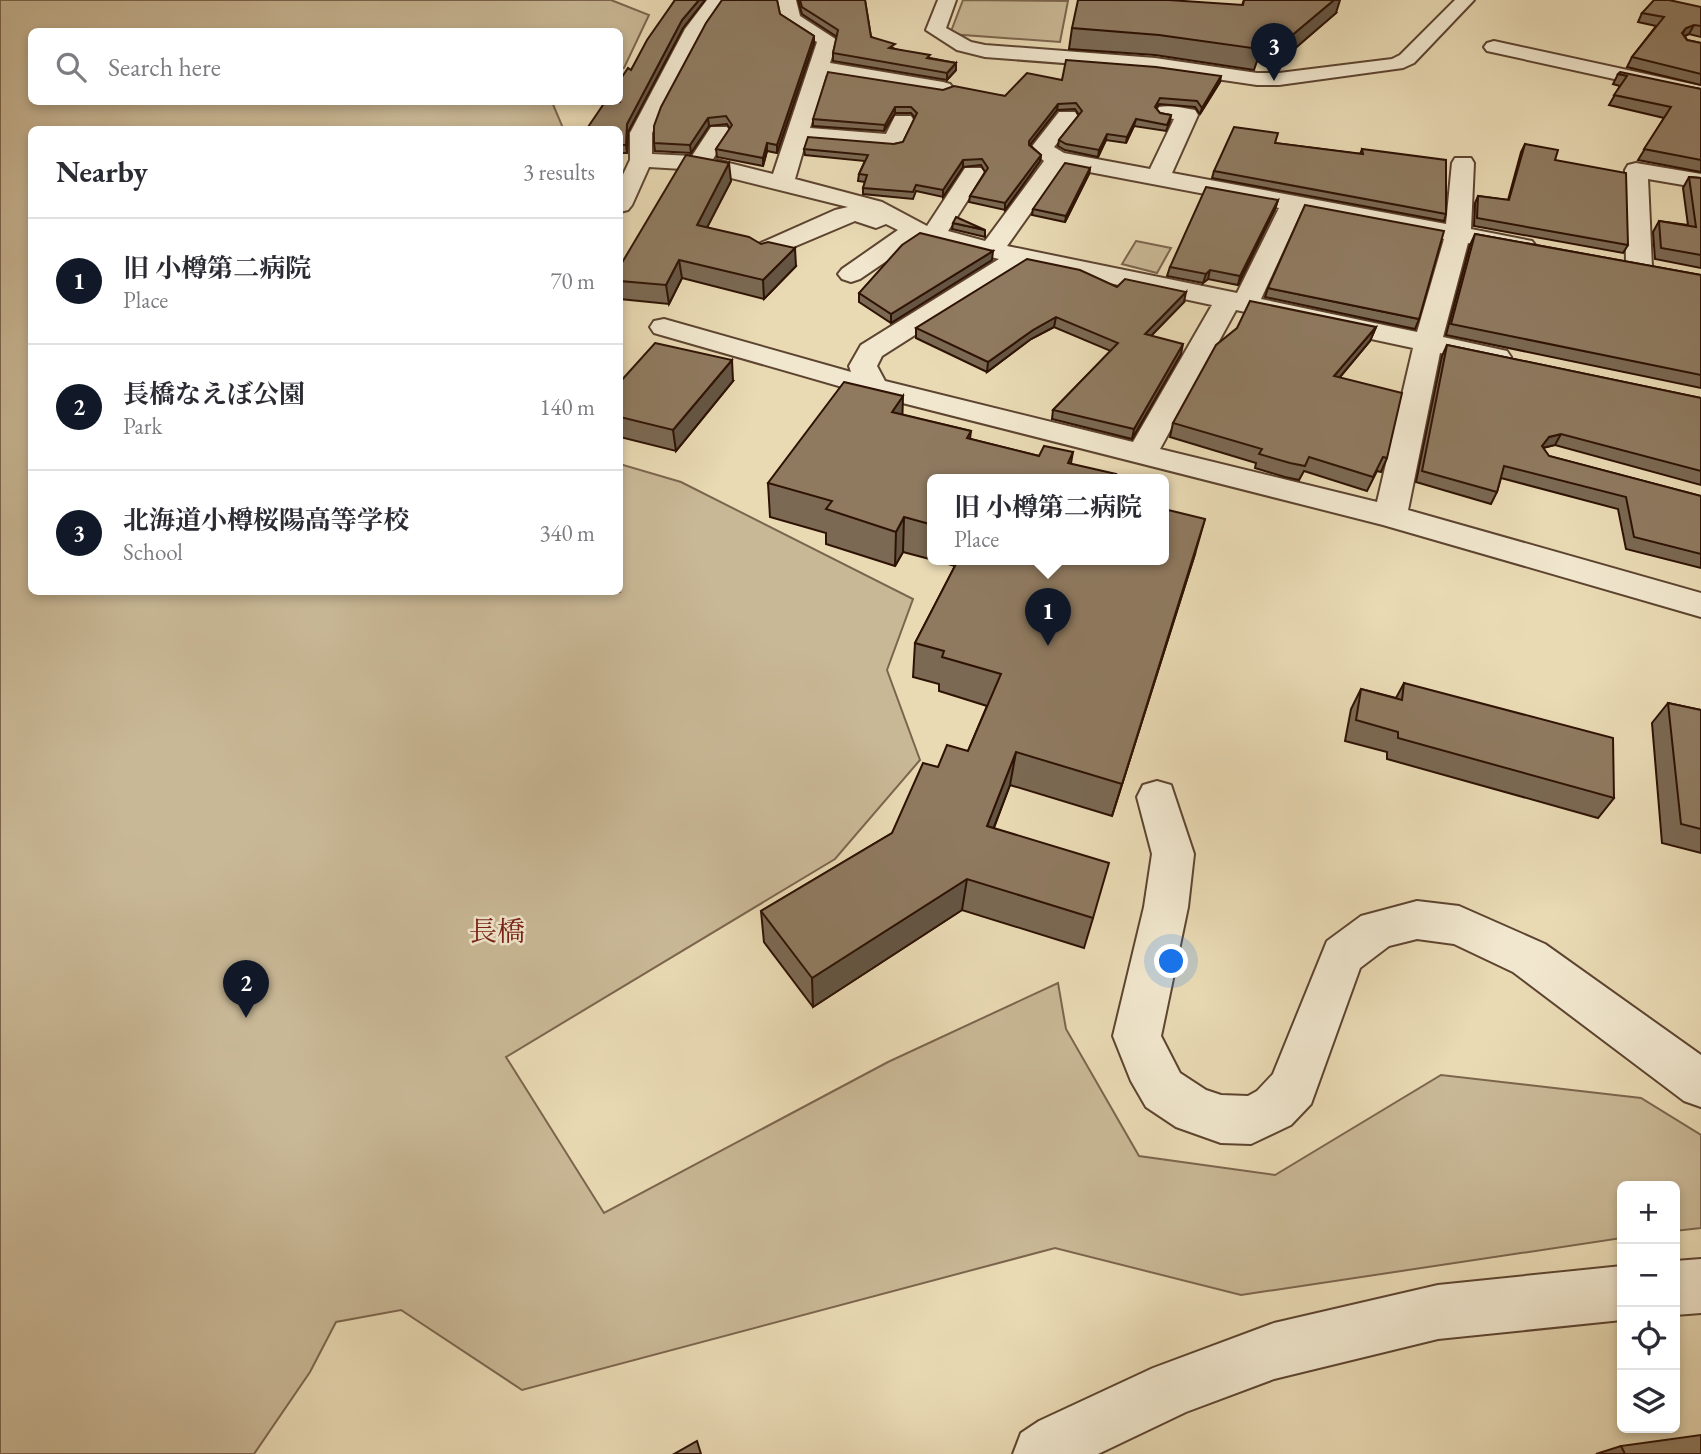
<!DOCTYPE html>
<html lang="en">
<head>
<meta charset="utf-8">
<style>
	body { margin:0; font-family:"EB Garamond","Noto Serif JP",serif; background:#f7f7f7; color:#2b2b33 }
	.controls { position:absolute; right:21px; bottom:21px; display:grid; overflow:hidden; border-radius:10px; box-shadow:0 4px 10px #0003 }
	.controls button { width:63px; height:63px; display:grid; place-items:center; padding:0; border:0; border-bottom:2px solid #e1e1e2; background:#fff; color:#2b2b33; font:35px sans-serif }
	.you { position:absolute; left:1172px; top:962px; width:24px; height:24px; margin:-18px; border:5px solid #fff; border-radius:50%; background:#1a73e8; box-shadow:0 0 0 10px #1a73e833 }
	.badge { display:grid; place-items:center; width:46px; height:46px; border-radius:50%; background:#111827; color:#fff; font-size:23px; font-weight:700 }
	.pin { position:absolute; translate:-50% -58px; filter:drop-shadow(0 2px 4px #0008) }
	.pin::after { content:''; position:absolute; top:37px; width:24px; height:21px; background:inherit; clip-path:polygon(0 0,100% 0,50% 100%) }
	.popup { position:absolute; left:927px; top:474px; width:242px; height:91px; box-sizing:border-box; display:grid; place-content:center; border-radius:10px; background:#fff; filter:drop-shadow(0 2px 5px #0005); font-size:23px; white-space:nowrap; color:#7c7c81 }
	.popup b { font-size:26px; color:#2b2b33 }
	.popup::after { content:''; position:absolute; left:50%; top:100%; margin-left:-14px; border:14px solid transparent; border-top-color:#fff }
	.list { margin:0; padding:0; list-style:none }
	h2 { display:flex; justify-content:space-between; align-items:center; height:91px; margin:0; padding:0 28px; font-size:30px }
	h2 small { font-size:23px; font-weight:400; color:#7c7c81 }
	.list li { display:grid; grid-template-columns:46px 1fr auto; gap:21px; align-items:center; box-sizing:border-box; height:126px; padding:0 28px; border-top:2px solid #e1e1e2 }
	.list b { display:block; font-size:26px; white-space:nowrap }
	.list p { margin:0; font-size:23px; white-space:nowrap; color:#7c7c81 }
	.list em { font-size:23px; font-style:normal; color:#7c7c81 }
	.icon { flex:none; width:38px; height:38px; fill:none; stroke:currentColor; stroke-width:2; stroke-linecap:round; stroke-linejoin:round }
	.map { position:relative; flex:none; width:1701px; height:1454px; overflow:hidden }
	.search { position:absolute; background:#fff; box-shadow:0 4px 10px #0003; left:28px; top:28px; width:595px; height:77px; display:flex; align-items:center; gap:18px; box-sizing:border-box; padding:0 24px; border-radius:10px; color:#7c7c81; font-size:26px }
	.panel { position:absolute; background:#fff; box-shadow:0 4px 10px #0003; left:28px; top:126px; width:595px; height:469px; border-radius:10px }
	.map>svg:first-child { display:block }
	.green { fill:#c9b896; stroke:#7c654d; stroke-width:2 }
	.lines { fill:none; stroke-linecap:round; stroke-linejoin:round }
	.minor-casing { stroke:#5d4430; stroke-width:4 }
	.minor { fill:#f1e7ce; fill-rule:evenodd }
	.wall { fill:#7b6953; stroke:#2e1204; stroke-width:2 }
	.shaded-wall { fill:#645543; stroke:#2e1204; stroke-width:2 }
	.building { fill:#8f7a60; stroke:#2e1204; stroke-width:2 }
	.labels { text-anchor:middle; stroke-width:5; stroke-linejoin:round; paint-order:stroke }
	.quarter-label { font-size:28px; fill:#7a1f14; stroke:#f1e7ce }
</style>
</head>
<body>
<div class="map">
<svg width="1701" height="1454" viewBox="0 0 1701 1454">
	<rect width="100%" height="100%" fill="#e9dab4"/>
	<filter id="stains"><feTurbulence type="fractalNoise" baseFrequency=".00286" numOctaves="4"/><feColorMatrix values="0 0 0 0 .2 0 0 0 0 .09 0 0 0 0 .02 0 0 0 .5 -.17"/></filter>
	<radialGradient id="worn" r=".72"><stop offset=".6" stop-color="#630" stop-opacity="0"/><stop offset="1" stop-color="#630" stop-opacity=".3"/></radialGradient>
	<g class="green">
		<path d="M0,0H611L649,15L624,68L620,69V32H32V102H552L563,128L32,130V592H620V464L681,482L913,599L887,670L920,760L835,859L506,1057L604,1213L888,1062L1058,983L1066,1029L1139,1156L1275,1175L1441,1075L1641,1098L1701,1135V1228L1675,1231V1186H1622V1238L1241,1295L1055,1248L522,1390L401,1310L336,1322L310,1372L254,1454H0Z"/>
		<path d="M963,0L1068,1L1060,42L950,34Z"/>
		<path d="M1136,241L1171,248L1157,273L1122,264Z"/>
	</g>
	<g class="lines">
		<defs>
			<g id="minor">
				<path d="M707,0H725L704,29L660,114L652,133V154L692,156L711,127H727L730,132L713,159L773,174L817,42L782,19L778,0H796L800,16L837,40L830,63L943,82L950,84L953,88L950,92L943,94L826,75L810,128L886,134L895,116H911L914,121L902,146L894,148L806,141L795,179L882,202L927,226L965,168H981L985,173L948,231L985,241L1044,161L1030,149L1059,112H1075L1078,117L1054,147L1064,153L1150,169L1174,119L1159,117L1156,112L1159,107C1171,105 1183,108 1195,110L1198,115L1172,173L1446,224L1452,163L1455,158H1471L1474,163L1471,229L1532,241L1536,246L1532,251L1523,254L1468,243L1443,337L1507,351L1511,357L1507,363L1497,365L1440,353L1408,510L1701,593V617L1383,525L863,393L654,333L650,327L654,321L664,319L851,372L849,366L861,345L999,259L919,239L860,279L851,282L842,279L838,274L842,269L898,230L886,224L876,228L855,221L772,256L763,259L754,256L750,251L754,246L835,210L848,207L699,170L649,167L632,205L628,210L620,212V181L630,160V133L685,29ZM1063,167L1279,208L1237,293L1007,246ZM1301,212L1444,239L1417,332L1261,299ZM1025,265L1212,305L1133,442L885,381L877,366L882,356ZM1236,310L1413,348L1377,502L1160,449Z"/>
				<path d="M938,0H956L946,28L971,42L985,45L1155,58L1257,73H1279L1392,59L1400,55L1455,0H1474L1414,63L1403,68L1279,85H1257L1155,70L985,57L957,50L926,30Z"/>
				<path d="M1494,41L1701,86V98L1487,51L1484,47L1487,43Z"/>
				<path d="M1636,163L1701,174V188L1648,179L1652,267L1648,272L1639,275L1630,272L1626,267L1625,170L1628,165Z"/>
				<path d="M1157,781L1171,785L1194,854L1188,907L1161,1036L1180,1073L1206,1090L1221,1095L1248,1096L1257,1091L1273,1074L1327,941L1361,916L1417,901L1459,906L1545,944L1701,1055V1107L1684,1101L1513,972L1454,944L1417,939L1389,946L1360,968L1311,1104L1291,1125L1251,1144L1221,1143L1176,1127L1146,1107L1131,1081L1113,1036L1144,907L1152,854L1137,797L1143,785Z"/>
				<path d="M1701,1259V1313L1675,1315V1261Z"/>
				<path d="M1622,1266V1320L1438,1339L1274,1379L1186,1412L1098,1454H1013L1021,1433L1039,1421L1153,1368L1274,1323L1438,1285Z"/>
			</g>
		</defs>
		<use href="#minor" class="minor-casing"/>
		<use href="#minor" class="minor"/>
	</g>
	<g class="wall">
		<path d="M675,0H705L683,28L628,132L627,153H620V130L631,70Z"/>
		<path d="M798,0H865L871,37L895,49L930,58L956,63V70L947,80L833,61V53L837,37L802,14Z"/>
		<path d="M1244,0L1336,13L1278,63L1257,61L1254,70L1155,55L1069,49L1072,28L1242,5Z"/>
		<path d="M1701,7V37L1689,34L1685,36L1687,40L1701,43V85L1627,67L1632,57L1656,26L1638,22L1642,13Z"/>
		<path d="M780,14L814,36V43L777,153L767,151L763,166L717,157L716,149L730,129L727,124L709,126L691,153L655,151L654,143Z"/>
		<path d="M1618,74L1701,89V172L1638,160L1664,118L1609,105L1620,86L1613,84Z"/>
		<path d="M1062,80L1220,82L1200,114L1195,107L1159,104L1156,109L1160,113L1171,115L1170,121L1166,131L1134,126L1126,143L1106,140L1098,157L1065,150L1058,146L1059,140L1079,115L1075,109L1057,110L1030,145L1041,155L1040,161L1005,210L969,202L970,196L985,172L981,165L963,167L943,197L916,191L913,199L863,194V188L865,182L858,181L859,174L865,161L805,155L804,149L894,144L903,142L915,118L911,113H895L884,131L813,126V119L943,90L1005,96Z"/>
		<path d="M1275,143L1360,154L1362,149L1446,214L1444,221L1212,178L1214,171Z"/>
		<path d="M1525,144L1555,160L1628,245L1623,253L1474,226L1475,203L1478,196L1508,200L1521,152Z"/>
		<path d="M1090,168L1089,174L1065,222L1032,215L1033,209Z"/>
		<path d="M1689,177L1701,178V268L1655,259L1653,232L1659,221L1688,225L1683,188Z"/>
		<path d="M731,181L707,227L796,266L764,299L682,278L669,304L620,299V266Z"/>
		<path d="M1278,200L1275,209L1238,285L1208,279L1203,283L1167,276L1170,267Z"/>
		<path d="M953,223L985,230V237L952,229Z"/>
		<path d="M1475,234L1701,275V388L1446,335L1470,245Z"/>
		<path d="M992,260L891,323L859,302V293Z"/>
		<path d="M1117,287L1184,302L1151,336L1181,354L1132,439L1052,419L1053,410L1111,351L1054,327L1031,339L987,372L916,338V328Z"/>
		<path d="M1268,288L1419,319L1415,329L1265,297Z"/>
		<path d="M1376,327L1370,341L1340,377L1387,458L1381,472L1377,471L1367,491L1304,471L1299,480L1285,477L1255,468L1256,463L1170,437L1173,423Z"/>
		<path d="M1447,345L1701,398V485L1555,445L1543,448L1549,456L1701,496V568L1626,549L1618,509L1501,478L1497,492L1491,504L1416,482L1442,356Z"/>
		<path d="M733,381L676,451L620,437V382Z"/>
		<path d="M903,415L971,431L970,439L1039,456L1073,452L1071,463L933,480V560L903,552L895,566L826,544V533L770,517L768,483Z"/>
		<path d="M1195,554L1112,816L1010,785L994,828L1093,918L1084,948L962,910L813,1007L764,942L761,911L892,833L938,767L968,751L987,706L939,691V684L913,677L915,643L955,566L934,560H1164Z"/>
		<path d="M1404,683L1614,798L1598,818L1387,759V752L1345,741L1351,709L1361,689L1396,698Z"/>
		<path d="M1668,703L1701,710V853L1662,843L1652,723Z"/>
		<path d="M1621,1446L1701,1454H1596Z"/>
	</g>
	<g class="shaded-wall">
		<path d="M699,0H705L683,28L628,132L627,153L626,145L627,124L682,20Z"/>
		<path d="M1334,0H1340L1336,13L1278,63L1284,42Z"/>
		<path d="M1694,25L1689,34L1681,37L1677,43L1686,28Z"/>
		<path d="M814,36V43L777,153V145Z"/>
		<path d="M956,63V70L947,80V73Z"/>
		<path d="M1221,76L1220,82L1200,114L1202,108Z"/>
		<path d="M1058,104L1057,110L1028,147L1029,141Z"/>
		<path d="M895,107V113L884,131L885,125Z"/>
		<path d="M708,118L709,126L691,153L690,145Z"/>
		<path d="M1136,119L1134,126L1126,143L1127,137Z"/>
		<path d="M1107,134L1106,140L1098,157L1099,150Z"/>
		<path d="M767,143V151L763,166V158Z"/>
		<path d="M1041,155L1040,161L1005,210V203Z"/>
		<path d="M963,160V167L943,197V190Z"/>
		<path d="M729,163L731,181L699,243L697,225Z"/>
		<path d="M1090,168L1089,174L1065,222L1066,216Z"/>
		<path d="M1278,200L1275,209L1238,285L1240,276Z"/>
		<path d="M795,248L796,266L764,299L763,280Z"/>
		<path d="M993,251L992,260L891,323V314Z"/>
		<path d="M679,260L682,278L669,304L666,285Z"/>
		<path d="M1210,270L1208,279L1203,283L1206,274Z"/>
		<path d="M1186,292L1184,302L1143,344L1145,334Z"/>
		<path d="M1056,317L1054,327L1031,339L987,372L988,362L1033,330Z"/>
		<path d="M1376,327L1370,341L1329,390L1334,376Z"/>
		<path d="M1183,344L1181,354L1132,439L1134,429Z"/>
		<path d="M732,360L733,381L676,451L673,430Z"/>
		<path d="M903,396L902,430L892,412Z"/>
		<path d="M1561,434L1555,445L1542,448V446L1549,437Z"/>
		<path d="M904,517L903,552L895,566L896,532Z"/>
		<path d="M1205,519L1195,554L1112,816L1122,784Z"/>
		<path d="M1016,752L1010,785L982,858L987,826Z"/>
		<path d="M967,879L962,910L813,1007L812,978Z"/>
	</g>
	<g class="building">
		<path d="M675,0H699L682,20L627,124L626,145H620V130H586L605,102H620V80L628,68L631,70L647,40Z"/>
		<path d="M722,0H777L780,14L814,36L777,145L767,143L763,158L716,149L732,125L726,116L708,118L690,145L654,143V126L661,107L706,23Z"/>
		<path d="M800,0H865L871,37L895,44L889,48L930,55L927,58L956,63L947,73L833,53L838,30L802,7Z"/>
		<path d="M1078,0H1169L1243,5L1244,0H1334L1284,42L1262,41L1259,49L1159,35L1072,28Z"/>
		<path d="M1654,0H1669L1701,7V26L1694,25L1686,28L1682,33L1687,40L1701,43V74L1632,57L1664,17L1642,13Z"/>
		<path d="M1066,60L1156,67L1221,76L1202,108L1197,101L1160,98L1155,107L1160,113L1171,115L1167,125L1136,119L1127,137L1107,134L1099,150L1066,144L1059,140L1082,111L1076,103L1058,104L1029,141V145L1041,155L1005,203L970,196L988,168L982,159L963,160L943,190L916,185L913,192L863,188L867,175L859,174L868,155L804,149L808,137L894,144L903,142L917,113L911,107H895L885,125L813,119L828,72L943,90L954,86L1005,96L1027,73L1062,80Z"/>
		<path d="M1620,72L1701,89V160L1644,149L1671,107L1614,95L1627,76L1618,74Z"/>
		<path d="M1234,127L1278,133L1275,143L1363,154L1362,149L1446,160V214L1214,171Z"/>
		<path d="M1525,144L1558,150L1555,160L1626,173L1628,245L1477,218L1478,196L1509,200Z"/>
		<path d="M686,155L729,163L697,225L749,237L761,244L768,242L795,248L763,280L679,260L666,285L620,281V266Z"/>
		<path d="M1065,163L1090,168L1066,216L1033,209Z"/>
		<path d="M1689,177L1701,178V255L1661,248L1659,221L1696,227Z"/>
		<path d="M1206,187L1278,200L1240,276L1210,270L1206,274L1170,267Z"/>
		<path d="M1305,205L1444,231L1419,319L1268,288Z"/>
		<path d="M956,217L985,230L953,223Z"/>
		<path d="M920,233L993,251L891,314L859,293L902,245Z"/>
		<path d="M1475,234L1701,275V375L1451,324Z"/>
		<path d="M1027,259L1080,270L1117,287L1125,279L1186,292L1145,334L1183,344L1134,429L1053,410L1118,343L1056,317L1033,330L988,362L916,328Z"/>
		<path d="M1250,301L1376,327L1334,376L1402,393L1387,458L1383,457L1373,477L1309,457L1305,466L1290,463L1259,454L1262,449L1173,423L1216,345L1237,328Z"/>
		<path d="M655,343L732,360L673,430L620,417V382Z"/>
		<path d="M1447,345L1701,398V471L1561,434L1549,437L1542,446L1549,456L1701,496V554L1634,537L1626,497L1504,466L1497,492L1422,471Z"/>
		<path d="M844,382L903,396L892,412L971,431L967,438L1039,456L1044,446L1073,452L1068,463L1116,474L1113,480H933V525L904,517L896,532L826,509L832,501L768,483Z"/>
		<path d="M1164,509L1205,519L1122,784L1016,752L987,826L1109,863L1093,918L967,879L812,978L761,911L892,833L923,763L938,767L947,745L968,751L1001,674L942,657L944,651L915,643L958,560H1164Z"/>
		<path d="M1404,683L1613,738L1614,798L1398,738V732L1356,720L1361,689L1402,700Z"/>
		<path d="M1668,703L1701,710V829L1681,824Z"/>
		<path d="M1701,1435V1454H1625L1621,1446Z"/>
		<path d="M697,1441L701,1454H674Z"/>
	</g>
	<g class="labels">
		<g class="quarter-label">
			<text x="497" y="941">長橋</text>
		</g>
	</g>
	<rect width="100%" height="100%" filter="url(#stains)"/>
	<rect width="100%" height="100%" fill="url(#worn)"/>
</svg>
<div class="controls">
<button>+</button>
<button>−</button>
<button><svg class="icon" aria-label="locate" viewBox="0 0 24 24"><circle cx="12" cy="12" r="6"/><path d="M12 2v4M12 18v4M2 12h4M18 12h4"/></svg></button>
<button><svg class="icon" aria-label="layers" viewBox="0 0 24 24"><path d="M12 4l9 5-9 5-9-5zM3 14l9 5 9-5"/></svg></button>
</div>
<div class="you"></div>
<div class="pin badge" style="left:1048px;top:646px">1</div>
<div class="popup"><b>旧 小樽第二病院</b>Place</div>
<div class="pin badge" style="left:246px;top:1018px">2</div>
<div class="pin badge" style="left:1274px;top:81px">3</div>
<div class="search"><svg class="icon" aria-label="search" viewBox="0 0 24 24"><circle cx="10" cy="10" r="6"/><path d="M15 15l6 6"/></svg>Search here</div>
<section class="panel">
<h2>Nearby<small>3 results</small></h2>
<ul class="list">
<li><span class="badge">1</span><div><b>旧 小樽第二病院</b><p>Place</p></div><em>70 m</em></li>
<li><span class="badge">2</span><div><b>長橋なえぼ公園</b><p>Park</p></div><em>140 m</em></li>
<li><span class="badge">3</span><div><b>北海道小樽桜陽高等学校</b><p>School</p></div><em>340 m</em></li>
</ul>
</section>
</div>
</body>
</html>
